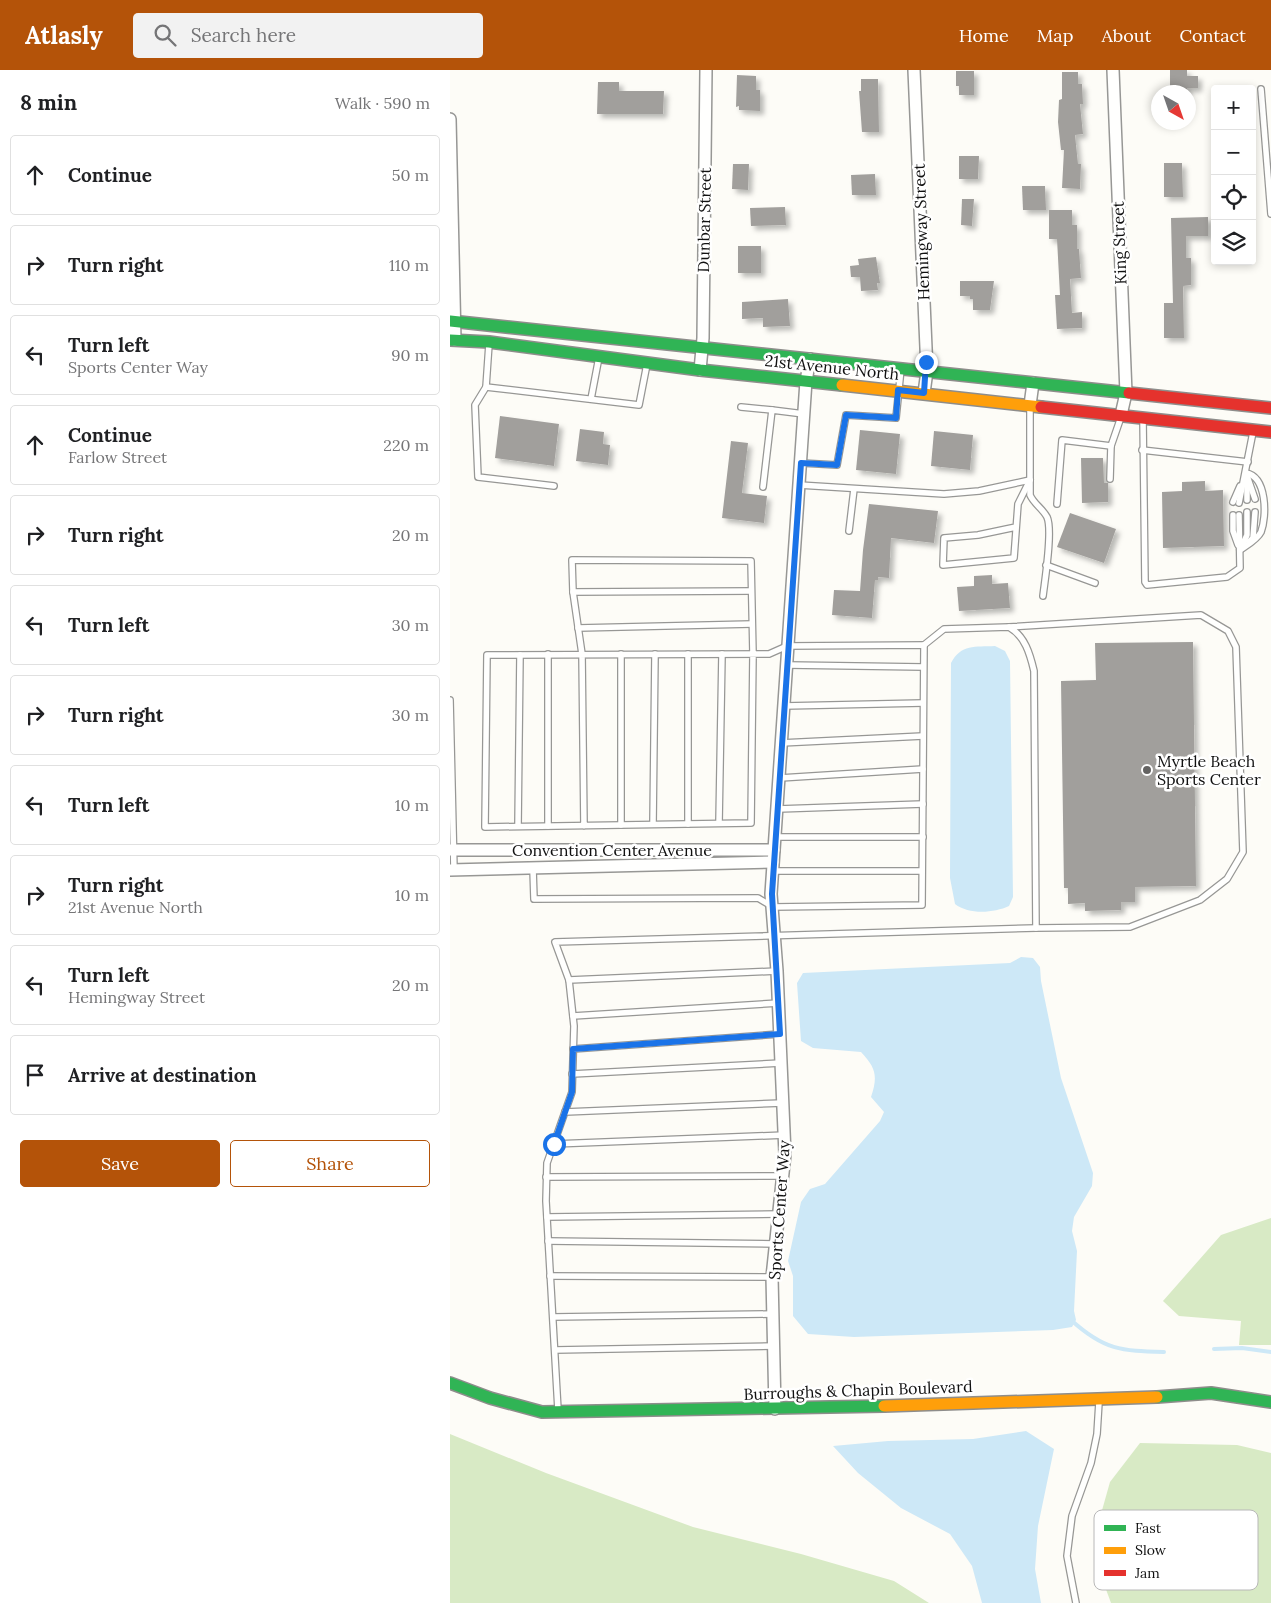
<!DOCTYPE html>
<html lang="en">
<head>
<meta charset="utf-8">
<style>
	body { margin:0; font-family:Lora,serif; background:#f2f2f2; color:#202124 }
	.controls { position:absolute; right:15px; top:15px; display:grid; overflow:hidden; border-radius:5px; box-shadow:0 2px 8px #0003 }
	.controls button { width:45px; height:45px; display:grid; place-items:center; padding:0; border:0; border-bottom:1px solid #e0e0e0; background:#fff; color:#202124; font:25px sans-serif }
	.compass { position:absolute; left:701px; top:15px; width:45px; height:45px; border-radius:50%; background:#fff; box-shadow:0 2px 8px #0003; rotate:140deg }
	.stop { position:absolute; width:15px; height:15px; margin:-11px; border:4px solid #1a73e8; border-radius:50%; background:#fff }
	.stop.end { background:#1a73e8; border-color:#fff; box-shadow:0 1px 5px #0008 }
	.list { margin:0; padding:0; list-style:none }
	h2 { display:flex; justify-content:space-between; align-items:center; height:65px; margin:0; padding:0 20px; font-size:21px }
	h2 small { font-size:16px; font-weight:400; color:#757577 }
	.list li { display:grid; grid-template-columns:32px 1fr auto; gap:15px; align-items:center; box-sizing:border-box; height:80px; margin:0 10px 10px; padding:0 10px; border:1px solid #e0e0e0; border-radius:5px }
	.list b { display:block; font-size:19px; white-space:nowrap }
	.list p { margin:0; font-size:16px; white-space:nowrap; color:#757577 }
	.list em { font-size:16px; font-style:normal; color:#757577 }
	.actions { display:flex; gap:10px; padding:15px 20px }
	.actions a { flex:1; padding:11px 0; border:1px solid #b45309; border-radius:5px; text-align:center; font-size:18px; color:#b45309 }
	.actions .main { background:#b45309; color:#fff }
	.icon { flex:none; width:28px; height:28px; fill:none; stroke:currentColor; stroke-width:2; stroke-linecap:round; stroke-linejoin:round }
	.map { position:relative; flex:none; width:821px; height:1533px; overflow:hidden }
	header { display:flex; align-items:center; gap:30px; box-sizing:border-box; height:70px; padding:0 25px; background:#b45309; color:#fff }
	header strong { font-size:24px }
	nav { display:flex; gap:28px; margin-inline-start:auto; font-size:18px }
	.search { width:350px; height:45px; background:#f2f2f2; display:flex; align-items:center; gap:12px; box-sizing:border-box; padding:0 18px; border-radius:5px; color:#757577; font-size:19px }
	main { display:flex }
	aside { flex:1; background:#fff }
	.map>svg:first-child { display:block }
	.forest { fill:#d8eac5 }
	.water { fill:#cde8f7 }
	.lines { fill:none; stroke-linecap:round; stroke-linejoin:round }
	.stream { stroke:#cde8f7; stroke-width:4 }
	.building { fill:#a19f9c; filter:url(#shadow) }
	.lane-casing { stroke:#979795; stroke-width:8 }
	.street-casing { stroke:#979795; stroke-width:14 }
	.fast-casing { stroke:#8e8d8b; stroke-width:14 }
	.slow-casing { stroke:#8e8d8b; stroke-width:14 }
	.jam-casing { stroke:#8e8d8b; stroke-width:14 }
	.lane { stroke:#fffffe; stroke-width:5.5 }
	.street { stroke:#fffffe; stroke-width:11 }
	.fast { stroke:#30b455; stroke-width:11 }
	.slow { stroke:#ff9f0a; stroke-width:11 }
	.jam { stroke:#e5322d; stroke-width:11 }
	.route { stroke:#1a73e8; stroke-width:6 }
	.poi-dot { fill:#646362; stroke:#fff; stroke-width:2 }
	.labels { text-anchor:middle; stroke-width:5; stroke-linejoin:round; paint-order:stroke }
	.street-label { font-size:16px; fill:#111; stroke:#fff }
	.poi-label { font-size:16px; fill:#111; stroke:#fff; text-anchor:start }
	.key { fill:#fff; stroke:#b8b8b8; stroke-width:1 }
	.key-label { font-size:14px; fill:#111 }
</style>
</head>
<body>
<header>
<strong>Atlasly</strong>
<div class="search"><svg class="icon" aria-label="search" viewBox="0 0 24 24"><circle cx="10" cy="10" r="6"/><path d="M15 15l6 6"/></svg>Search here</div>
<nav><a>Home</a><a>Map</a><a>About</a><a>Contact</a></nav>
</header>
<main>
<aside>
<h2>8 min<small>Walk · 590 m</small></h2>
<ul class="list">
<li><svg class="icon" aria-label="ahead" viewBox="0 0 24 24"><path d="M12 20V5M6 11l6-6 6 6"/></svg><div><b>Continue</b></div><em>50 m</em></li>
<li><svg class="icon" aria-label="right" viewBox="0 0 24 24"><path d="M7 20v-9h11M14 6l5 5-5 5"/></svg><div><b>Turn right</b></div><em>110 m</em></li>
<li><svg class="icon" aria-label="left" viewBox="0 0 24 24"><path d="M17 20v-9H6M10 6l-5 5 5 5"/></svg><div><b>Turn left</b><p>Sports Center Way</p></div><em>90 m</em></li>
<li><svg class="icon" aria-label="ahead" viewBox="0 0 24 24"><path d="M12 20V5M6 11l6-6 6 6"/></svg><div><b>Continue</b><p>Farlow Street</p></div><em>220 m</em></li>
<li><svg class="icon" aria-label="right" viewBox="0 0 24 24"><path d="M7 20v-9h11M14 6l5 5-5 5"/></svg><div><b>Turn right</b></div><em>20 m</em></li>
<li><svg class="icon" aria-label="left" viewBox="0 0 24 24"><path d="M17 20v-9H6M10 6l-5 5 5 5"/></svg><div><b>Turn left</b></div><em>30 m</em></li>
<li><svg class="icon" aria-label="right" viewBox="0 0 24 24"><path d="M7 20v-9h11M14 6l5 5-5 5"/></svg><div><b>Turn right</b></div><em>30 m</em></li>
<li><svg class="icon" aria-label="left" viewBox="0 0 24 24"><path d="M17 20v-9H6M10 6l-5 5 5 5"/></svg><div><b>Turn left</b></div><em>10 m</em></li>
<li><svg class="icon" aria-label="right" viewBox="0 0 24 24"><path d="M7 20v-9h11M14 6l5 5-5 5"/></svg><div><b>Turn right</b><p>21st Avenue North</p></div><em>10 m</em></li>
<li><svg class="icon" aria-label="left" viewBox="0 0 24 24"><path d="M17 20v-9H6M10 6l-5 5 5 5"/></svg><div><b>Turn left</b><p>Hemingway Street</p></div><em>20 m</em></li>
<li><svg class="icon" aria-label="arrive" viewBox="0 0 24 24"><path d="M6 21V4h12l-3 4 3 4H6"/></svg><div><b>Arrive at destination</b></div></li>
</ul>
<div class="actions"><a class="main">Save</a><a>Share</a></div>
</aside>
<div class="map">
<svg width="821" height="1533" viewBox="0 0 821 1533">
	<defs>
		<filter id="shadow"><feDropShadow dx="4" dy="4" stdDeviation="2.5" flood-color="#0004"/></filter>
	</defs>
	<rect width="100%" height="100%" fill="#fdfcf7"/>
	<g class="forest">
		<path d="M821,1148V1275H789L791,1251L729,1246L713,1231L771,1165Z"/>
		<path d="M0,1364L96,1403L243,1457L351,1484L444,1511L479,1533H0Z"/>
		<path d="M690,1373L787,1375L821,1383V1533H661L650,1503L649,1451L660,1412Z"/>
	</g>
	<g class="water">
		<path d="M545,576L555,581L560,591L563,827L559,836C544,843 519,845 505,834L500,808L501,593C511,574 525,577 545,576Z"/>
		<path d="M571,887L583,888L590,897L591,911L611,1008L643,1103L642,1116L624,1147L622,1161L627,1181L624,1241L626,1250L622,1257L603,1260L404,1267L358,1264L343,1246V1206L338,1191L351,1132L360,1119L375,1114L430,1051L434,1042L421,1027C428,1006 426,998 411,982L363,978L351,971L347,913L353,903L560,893Z"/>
		<path d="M576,1361L604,1379L588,1456L585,1499L591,1533H532L522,1496L500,1464L451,1438L408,1403L383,1376L438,1371L523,1369Z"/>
	</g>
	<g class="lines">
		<g class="stream">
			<path d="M621,1250C654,1280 671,1281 714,1282"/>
			<path d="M764,1279L792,1278L821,1282"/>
		</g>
	</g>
	<g class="building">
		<path d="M720,0H737V6H748V18H737V22H720Z"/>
		<path d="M506,1H524V25H509V16H506Z"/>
		<path d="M612,2H628V14H632L633,34H630L633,64L625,65L628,94H631L630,119L612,118L614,80H611L608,52L609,30L612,29Z"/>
		<path d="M287,5L306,6V20H310V41L289,40V36L286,37Z"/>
		<path d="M411,9H428L429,62H412L409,21H411Z"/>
		<path d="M148,12H169V21H214L213,44H147Z"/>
		<path d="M509,86H529L528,109H509Z"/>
		<path d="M714,93H732L733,127H714Z"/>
		<path d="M283,94H299L298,120L282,119Z"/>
		<path d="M425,104L426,125H402L401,105Z"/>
		<path d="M572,116H595L596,140H573Z"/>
		<path d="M512,129H524L522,156L511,155Z"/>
		<path d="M335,137L336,155L301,156L300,138Z"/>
		<path d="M599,140H622V155H627V179H629L631,208L620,209L622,243L632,242V258L607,259L605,225H610L607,169H599Z"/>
		<path d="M758,147V166H736V188H741V215L733,216L734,268H714V233H723L721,148Z"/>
		<rect x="288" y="176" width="23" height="27"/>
		<path d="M426,187L430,213H427L428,220L411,221L410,207H401L400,196L409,195L408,189Z"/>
		<path d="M510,211H544L540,240H523V229H520V226H510Z"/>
		<path d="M338,229L340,256L313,257V248L292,249V232Z"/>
		<path d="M50,346L109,354L104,396L45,388Z"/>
		<path d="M130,359L154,362L153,374L160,375L158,395L126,391Z"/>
		<path d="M410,360L450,364L446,404L406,400Z"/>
		<path d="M484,361L523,365L520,400L481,396Z"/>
		<path d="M281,371L298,373L292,423L317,426L314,453L272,448Z"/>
		<path d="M631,388H653L654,413H658V432L632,433Z"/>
		<path d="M755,411V421L773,420L774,476L713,478L712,422L732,421V412Z"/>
		<path d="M419,434L488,441L484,473L441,468L439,508L428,507V510H425L422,548L382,545L384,520L410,521L413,480Z"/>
		<path d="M620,443L666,459L654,493L607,477Z"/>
		<path d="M542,505V514L558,513L560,538L509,541L507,517L524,516V506Z"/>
		<path d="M743,572L746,816L685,817V832H671V840L635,841V833L618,834V818H614L611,611L646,610L645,573Z"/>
	</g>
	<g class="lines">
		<defs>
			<g id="lane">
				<path d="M811,19L821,144"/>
				<path d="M39,274L36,317L25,335L28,407L104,416"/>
				<path d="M36,317L189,335L197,294"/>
				<path d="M141,329L149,287"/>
				<path d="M291,337L322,340"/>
				<path d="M580,337V425C584,434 592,438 597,447C603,460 595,509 593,526"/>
				<path d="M693,349L695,512L697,515L777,507L790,498L789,445"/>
				<path d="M692,380L798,392"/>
				<path d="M351,393L387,395L396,345L446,348L451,299"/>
				<path d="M796,403L805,429"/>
				<path d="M660,409L661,376"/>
				<path d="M797,413V430"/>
				<path d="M349,415L494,424L529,421L580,410"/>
				<path d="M313,417L322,340L354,344"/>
				<path d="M783,432L790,416"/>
				<path d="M789,433L803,362"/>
				<path d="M607,434L612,370L661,376L671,347"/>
				<path d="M783,445V461L788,475"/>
				<path d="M566,457L528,465L494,468L493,495L564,488L568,434L580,410"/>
				<path d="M399,461L404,419"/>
				<path d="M799,472L803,468L805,442"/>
				<path d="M791,478L797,465V442"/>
				<path d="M790,480C797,475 807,470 811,462C817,446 817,407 796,403"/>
				<path d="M596,495L645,513"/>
				<path d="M123,522L301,521"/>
				<path d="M128,558L302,554"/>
				<path d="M474,575L494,559L559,557C575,566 580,584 584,601L586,858"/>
				<path d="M338,595L473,597"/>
				<path d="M0,630L4,800"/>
				<path d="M334,636L473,633"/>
				<path d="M331,673L473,666"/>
				<path d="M330,708L473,699"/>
				<path d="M328,739L473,734"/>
				<path d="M269,753L272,584"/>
				<path d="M203,754L205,584"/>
				<path d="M238,754V584"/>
				<path d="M171,755V584"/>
				<path d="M68,756L70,585"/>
				<path d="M98,756V584"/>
				<path d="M326,767H473"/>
				<path d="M83,799L84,829L308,828L323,837L472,835L474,575L337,576L319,584L37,585L35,757L301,753L303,584L301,491L122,490L123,522L132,584L134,756"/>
				<path d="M322,801H472"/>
				<path d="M119,910L327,901"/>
				<path d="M123,946L329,933"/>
				<path d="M123,979L330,964"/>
				<path d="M122,1004L331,993"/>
				<path d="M115,1042L333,1033"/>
				<path d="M104,1074L335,1065"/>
				<path d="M96,1107L333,1106"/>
				<path d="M97,1147L329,1144"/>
				<path d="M98,1171L326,1174"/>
				<path d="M100,1206L322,1207"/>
				<path d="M103,1247L323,1244"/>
				<path d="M105,1280L324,1276"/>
				<path d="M108,1340L96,1131L97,1093L122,1022L124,956L119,910L105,872L586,858L680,857L750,830L777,809L793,782L786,577L778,561L751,545L559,557"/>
				<path d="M626,1533L617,1486L622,1446L641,1393L647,1364L649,1332"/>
			</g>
			<g id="street">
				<path d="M464,0L477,301L474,323"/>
				<path d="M663,0L676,323L671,345"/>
				<path d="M0,49L5,270"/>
				<path d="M250,300L253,268L256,0"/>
				<path d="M580,335L583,313"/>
				<path d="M0,780H324"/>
				<path d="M0,800L323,792"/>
				<path d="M325,1339L322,1207L335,1084L327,901L321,824L356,311L360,289"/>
			</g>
			<g id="fast">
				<path d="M0,251L679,323"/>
				<path d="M0,270L39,272L250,300L392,315"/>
				<path d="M0,1313L40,1328L92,1342L434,1336"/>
				<path d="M707,1327L761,1323L821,1332"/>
			</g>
			<g id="slow">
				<path d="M392,315L591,337"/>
				<path d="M434,1336L707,1327"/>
			</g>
			<g id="jam">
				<path d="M679,323L821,338"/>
				<path d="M591,337L821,362"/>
			</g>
		</defs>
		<use href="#lane" class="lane-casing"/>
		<use href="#street" class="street-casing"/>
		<use href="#fast" class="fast-casing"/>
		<use href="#slow" class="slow-casing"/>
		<use href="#jam" class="jam-casing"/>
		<use href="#lane" class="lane"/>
		<use href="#street" class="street"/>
		<use href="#fast" class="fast"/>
		<use href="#slow" class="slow"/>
		<use href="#jam" class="jam"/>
	</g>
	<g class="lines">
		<path class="route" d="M104,1074L122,1022L123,979L330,964L322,824L351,393L387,395L396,345L446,348L448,320L474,323L476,292"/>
	</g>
	<circle class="poi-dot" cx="697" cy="700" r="5"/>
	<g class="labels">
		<g class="street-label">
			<text transform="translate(254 150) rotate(-89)" y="6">Dunbar Street</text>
			<text transform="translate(471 162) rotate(-92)" y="6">Hemingway Street</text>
			<text transform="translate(669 173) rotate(-92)" y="6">King Street</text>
			<text transform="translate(382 297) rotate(6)" y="6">21st Avenue North</text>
			<text x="162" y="786">Convention Center Avenue</text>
			<text transform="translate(329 1140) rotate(-86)" y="6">Sports Center Way</text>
			<text transform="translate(408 1320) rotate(-2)" y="6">Burroughs &amp; Chapin Boulevard</text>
		</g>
		<g class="poi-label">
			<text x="707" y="697">Myrtle Beach<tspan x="707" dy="18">Sports Center</tspan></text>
		</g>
	</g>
	<rect x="644" y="1440" width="164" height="80" rx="8" class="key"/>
	<rect x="654" y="1455" width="22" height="6" fill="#30b455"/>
	<rect x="654" y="1477" width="22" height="7" fill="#ff9f0a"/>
	<rect x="654" y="1500" width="22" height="6" fill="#e5322d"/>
	<g class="key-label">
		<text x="685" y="1463">Fast</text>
		<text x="685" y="1485">Slow</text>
		<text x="685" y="1508">Jam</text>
	</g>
</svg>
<div class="controls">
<button>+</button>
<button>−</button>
<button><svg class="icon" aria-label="locate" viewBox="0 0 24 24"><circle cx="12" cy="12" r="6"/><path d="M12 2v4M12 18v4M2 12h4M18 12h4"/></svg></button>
<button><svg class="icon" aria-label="layers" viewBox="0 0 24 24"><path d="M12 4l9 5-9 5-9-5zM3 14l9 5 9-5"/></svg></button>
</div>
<svg class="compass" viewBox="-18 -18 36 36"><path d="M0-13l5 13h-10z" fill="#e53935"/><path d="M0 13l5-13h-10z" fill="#757577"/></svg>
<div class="stop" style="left:104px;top:1074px"></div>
<div class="stop end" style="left:476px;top:292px"></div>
</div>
</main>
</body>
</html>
